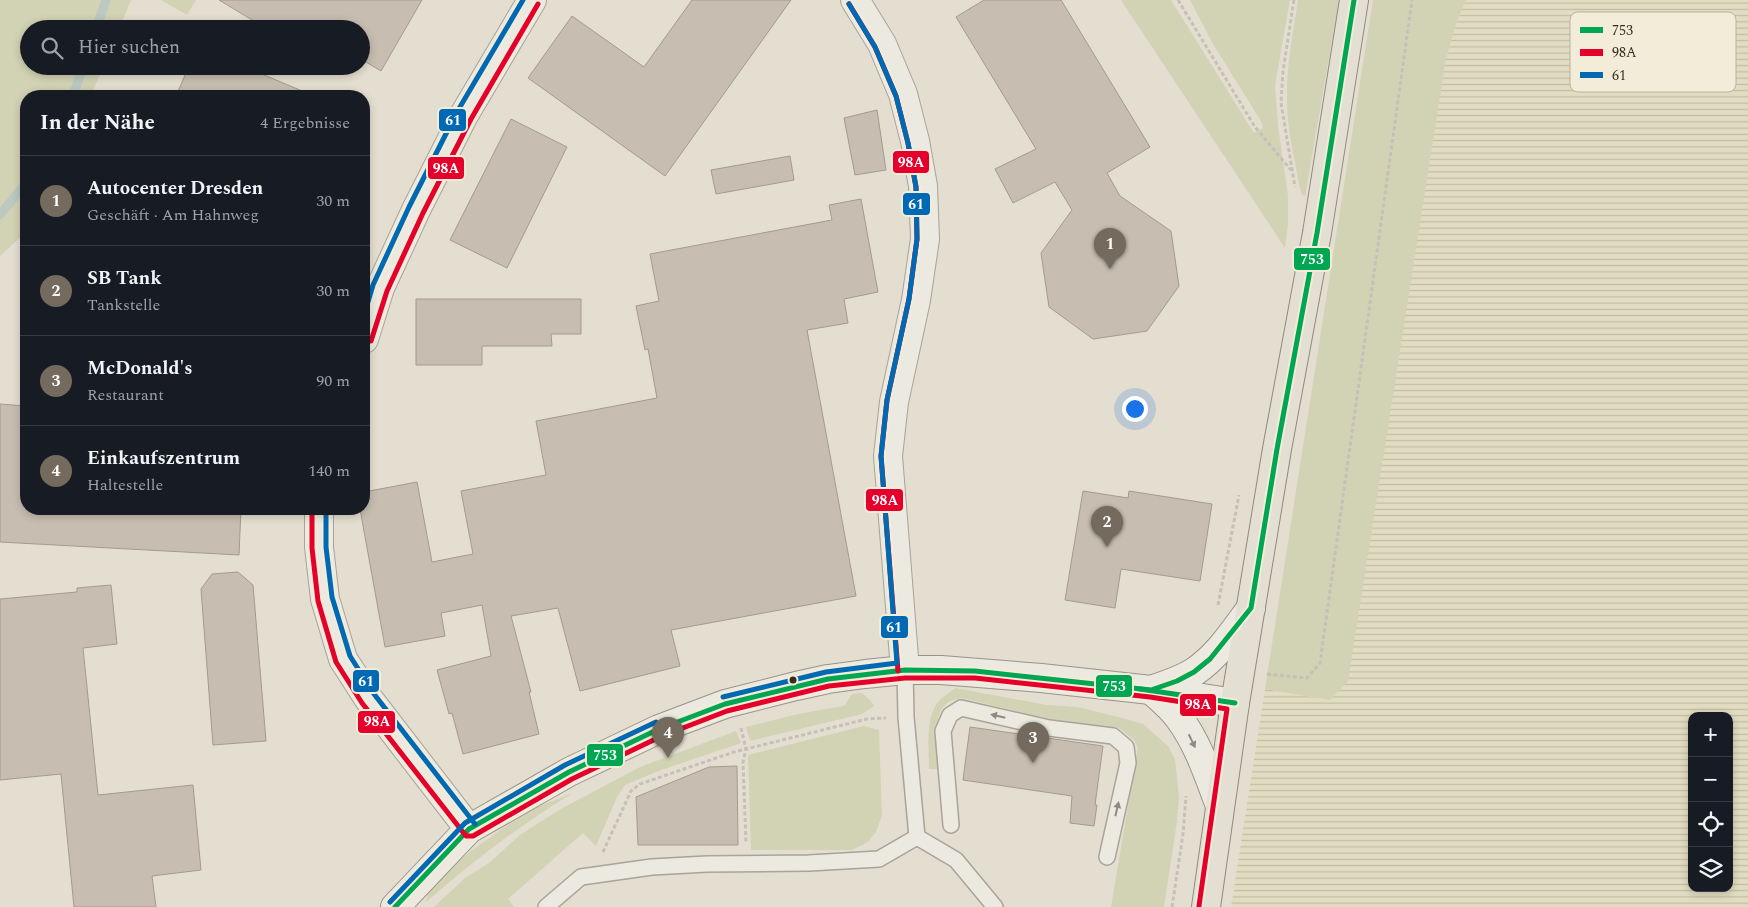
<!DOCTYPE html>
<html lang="de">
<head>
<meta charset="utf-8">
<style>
	body { margin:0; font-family:Spectral,serif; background:#20242c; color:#f1f3f6 }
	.controls { position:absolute; right:15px; bottom:15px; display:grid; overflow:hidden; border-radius:10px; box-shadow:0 2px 8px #0003 }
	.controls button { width:45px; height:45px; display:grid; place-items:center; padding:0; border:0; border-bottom:1px solid #363941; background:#171b24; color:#f1f3f6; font:25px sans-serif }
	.you { position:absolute; left:1134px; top:408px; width:18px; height:18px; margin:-12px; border:4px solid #fff; border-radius:50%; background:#1a73e8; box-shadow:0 0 0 8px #1a73e833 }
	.badge { display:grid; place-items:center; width:32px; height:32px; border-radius:50%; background:#746a5e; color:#fff; font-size:16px; font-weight:700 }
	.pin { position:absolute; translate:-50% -41px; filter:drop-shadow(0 1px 2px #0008) }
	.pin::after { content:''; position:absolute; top:26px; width:18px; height:15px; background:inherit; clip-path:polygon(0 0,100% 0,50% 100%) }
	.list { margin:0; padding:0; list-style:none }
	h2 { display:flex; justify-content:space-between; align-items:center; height:65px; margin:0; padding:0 20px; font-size:21px }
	h2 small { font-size:16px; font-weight:400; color:#9ea1a6 }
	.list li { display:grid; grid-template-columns:32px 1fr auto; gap:15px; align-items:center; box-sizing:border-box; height:90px; padding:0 20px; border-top:1px solid #363941 }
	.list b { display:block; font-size:19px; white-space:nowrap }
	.list p { margin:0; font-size:16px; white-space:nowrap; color:#9ea1a6 }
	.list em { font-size:16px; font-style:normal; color:#9ea1a6 }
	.icon { flex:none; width:28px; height:28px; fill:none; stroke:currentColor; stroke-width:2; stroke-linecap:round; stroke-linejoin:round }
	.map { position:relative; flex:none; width:1748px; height:907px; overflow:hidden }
	.search { position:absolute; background:#171b24; box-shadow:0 2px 8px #0003; left:20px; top:20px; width:350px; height:55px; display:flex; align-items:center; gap:12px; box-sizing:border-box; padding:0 18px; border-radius:28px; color:#9ea1a6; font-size:19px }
	.panel { position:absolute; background:#171b24; box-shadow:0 2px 8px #0003; left:20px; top:90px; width:350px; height:425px; border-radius:20px }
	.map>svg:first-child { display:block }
	.farmland { fill:url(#farmland-rules); fill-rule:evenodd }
	.green { fill:#d2d2b4 }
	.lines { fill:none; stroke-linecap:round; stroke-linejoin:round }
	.stream { stroke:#bbc9c1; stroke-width:9 }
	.building { fill:#c7bdb1; stroke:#a49a8f }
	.lane-casing { stroke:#a9a399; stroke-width:18 }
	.street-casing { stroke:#a9a399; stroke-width:30 }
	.secondary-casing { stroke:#999388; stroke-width:30 }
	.primary-casing { stroke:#8f897f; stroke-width:30 }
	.path { stroke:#c5c0b8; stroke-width:3; stroke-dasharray:4 2.5; stroke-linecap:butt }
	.lane { stroke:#ece9e1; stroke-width:15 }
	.street { stroke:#ece9e1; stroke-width:28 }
	.secondary { stroke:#ece9e1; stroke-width:28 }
	.primary { stroke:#e3dfd3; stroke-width:28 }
	.bus-1-casing { stroke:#f3ecd8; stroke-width:9 }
	.bus-2-casing { stroke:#f3ecd8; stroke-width:9 }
	.bus-3-casing { stroke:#f3ecd8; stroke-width:9 }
	.bus-1 { stroke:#00a651; stroke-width:5 }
	.bus-2 { stroke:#e4002b; stroke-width:5 }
	.bus-3 { stroke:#0069b4; stroke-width:5 }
	.oneway { fill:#928a81 }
	.bus-dot { fill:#382c21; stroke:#f3ecd8; stroke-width:2 }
	.key { fill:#f3ecd8; stroke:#bbb2a1; stroke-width:1 }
	.key-label { font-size:14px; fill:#382c21 }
	.line-badge { stroke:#f3ecd8; stroke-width:2 }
	.badge-label { font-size:14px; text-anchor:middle; font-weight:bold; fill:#fff }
</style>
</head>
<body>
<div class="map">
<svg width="1748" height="907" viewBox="0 0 1748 907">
	<defs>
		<pattern id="farmland-rules" width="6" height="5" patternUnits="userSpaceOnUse" patternTransform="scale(1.25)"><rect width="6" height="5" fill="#e2dcc2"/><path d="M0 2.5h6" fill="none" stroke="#c3bda6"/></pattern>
	</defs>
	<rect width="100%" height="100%" fill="#e4ded0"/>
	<path class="farmland" d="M1466,0H1748V907H1231L1265,689L1330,700L1446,58L1457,21ZM1692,716H1729V888H1692Z"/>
	<g class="green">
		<path d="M0,0H131L119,29H29V66H103L91,96H26V232L0,256Z"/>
		<path d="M161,0H196L187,15Z"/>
		<path d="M1121,0H1171L1254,133L1263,128L1261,121L1213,44L1190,0H1290L1275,85L1278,126L1288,196V224L1285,248Z"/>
		<path d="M1298,0H1339L1305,196L1302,195L1300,189C1295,160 1287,130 1287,101C1286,67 1293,33 1298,0Z"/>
		<path d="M1373,0H1466L1457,21L1446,58L1348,681L1330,700L1265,689Z"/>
		<path d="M955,688L1047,705L1078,707L1130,720L1143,724L1168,746L1175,759L1179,798L1176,828L1164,907H1111L1138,747L1133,739L1119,728L1049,719L962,698C957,699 951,700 947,703C930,719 937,748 939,769H929C929,748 925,722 937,703C942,697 949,693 955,688Z"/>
		<path d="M862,693L870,700L874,706L862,714L750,741L746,727L798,714L844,706L852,694Z"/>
		<path d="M864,726L879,730L882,815L876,832L868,842L852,850H751L748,755Z"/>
		<path d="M736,731L741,743L661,770L625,785L617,797L596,846L583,833L508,899L514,907H434L465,878L489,863L520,835L559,810L640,767Z"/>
		<path d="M573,793C520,825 472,862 426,902L429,886L471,851L527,811Z"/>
	</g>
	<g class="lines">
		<g class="stream">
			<path d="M96,29L106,0"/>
			<path d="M73,96L83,66"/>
			<path d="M0,215L26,183"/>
		</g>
	</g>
	<g class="building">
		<path d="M219,0H422L381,71L361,59V29H267Z"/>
		<path d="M692,0H791L665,176L528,78L572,16L644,67Z"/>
		<path d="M984,0H1061L1150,147L1107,173L1120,196L1171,231L1179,286L1147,331L1093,339L1049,307L1041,253L1072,210L1055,182L1013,203L995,169L1036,149L956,17Z"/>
		<path d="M189,66H243L314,96H176Z"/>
		<path d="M877,110L886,170L855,175L844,118Z"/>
		<path d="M511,119L567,147L507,268L450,240Z"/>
		<path d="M790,156L794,180L716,194L711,170Z"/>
		<path d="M861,199L878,292L844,299L848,323L807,330L856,596L671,630L680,666L580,691L558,608L511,616L531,692H529L539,734L463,754L452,713L449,714L437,670L491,656L482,605L441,613L445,636L385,647L360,509H364V492L417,482L432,562L473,554L461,491L546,475L536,421L657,398L648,349L645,350L636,306L659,301L650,254L832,220L829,205Z"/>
		<path d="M416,299H581V334H551L552,346H482V365H416Z"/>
		<path d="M0,404L26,406V509H241L239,555L0,542Z"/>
		<path d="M1083,491L1128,498L1129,491L1212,504L1200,581L1121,569L1115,608L1065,600Z"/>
		<path d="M238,572L253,585L266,741L213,745L201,589L212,574Z"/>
		<path d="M111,585L117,644L83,648L98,795L193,785L201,870L152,876L156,907H74L61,774L0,780V599L77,592V588Z"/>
		<path d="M970,727L1103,746L1095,805H1097L1094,826L1070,823L1072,796L963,780Z"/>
		<path d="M737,766L738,845H638L636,797L709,767Z"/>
	</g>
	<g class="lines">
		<defs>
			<g id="lane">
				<path d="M905,670L906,717L917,837"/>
				<path d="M951,825L943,731L950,715L961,708L1049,728L1113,736L1126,747L1128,763L1107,857"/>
				<path d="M917,837L956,860L995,907"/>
				<path d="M546,907L581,877L652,867L707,864L809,863L879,859L917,837"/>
			</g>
			<g id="street">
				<path d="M855,0L882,44L903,94L915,141L923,186L925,239L916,300L894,402L888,456L905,670"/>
				<path d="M364,339L380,288L416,210L464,115L532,0"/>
				<path d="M319,509V547L325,599L343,659L368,698L469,829"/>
			</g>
			<g id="secondary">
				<path d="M1151,690C1161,699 1171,707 1179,718C1198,743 1209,777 1220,806"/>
				<path d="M1151,690C1166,685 1181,680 1194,672C1218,656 1234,631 1251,608"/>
				<path d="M395,907L469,829L569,772L659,729L725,704L796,686L828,679L865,674L905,670H941L1041,678L1151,690L1235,703"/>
			</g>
			<path id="primary" d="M1206,907L1235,703L1277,449L1317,233L1354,0"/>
		</defs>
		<use href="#lane" class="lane-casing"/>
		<use href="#street" class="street-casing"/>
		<use href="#secondary" class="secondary-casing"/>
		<use href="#primary" class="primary-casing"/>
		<g class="path">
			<path d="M1178,0L1255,127L1291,170"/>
			<path d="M1294,0L1283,71L1281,103L1295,187"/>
			<path d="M1218,605L1239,495"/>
			<path d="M1267,674L1307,678L1320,663L1412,0"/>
			<path d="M741,728L746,749L743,762L746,843"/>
			<path d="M603,852L631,791L640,784L734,752L867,719L886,718"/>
			<path d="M1172,907L1183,834L1186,796"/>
		</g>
		<use href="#lane" class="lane"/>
		<use href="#street" class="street"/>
		<use href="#secondary" class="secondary"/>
		<use href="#primary" class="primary"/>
		<defs>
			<g id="bus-1">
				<path d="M1140,689L1235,703"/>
				<path d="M395,907L469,829L569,772L659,729L725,704L828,679L905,670L975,671L1151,690L1177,681L1194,672L1210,659L1251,608L1277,449L1317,233L1354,0"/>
			</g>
			<g id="bus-2">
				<path d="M849,4L875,47L896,96L908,143L916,187L917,239L909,299L887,400L881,456L898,671"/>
				<path d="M371,341L387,291L423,213L471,119L538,4"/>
				<path d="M312,509V548L318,601L336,662L362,703L466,836H473L572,779L662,736L727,711L829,686L905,678H975L1150,697L1227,709L1199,906"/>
			</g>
			<g id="bus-3">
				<path d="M364,315L373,285L409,207L457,112L523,0"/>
				<path d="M326,509V547L332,597L350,656L374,694L475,824"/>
				<path d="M723,697L826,672L897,663L881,456L887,400L909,299L917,239L916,187L908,143L896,96L875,47L849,4"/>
				<path d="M390,902L465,823L565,765L656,722"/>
			</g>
		</defs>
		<use href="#bus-1" class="bus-1-casing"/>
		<use href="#bus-2" class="bus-2-casing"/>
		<use href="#bus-3" class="bus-3-casing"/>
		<use href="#bus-1" class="bus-1"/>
		<use href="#bus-2" class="bus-2"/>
		<use href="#bus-3" class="bus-3"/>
	</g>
	<defs><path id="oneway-solid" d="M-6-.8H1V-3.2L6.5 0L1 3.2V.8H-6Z" transform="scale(1.25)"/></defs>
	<g class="oneway">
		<use href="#oneway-solid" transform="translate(998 716) rotate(-167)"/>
		<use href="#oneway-solid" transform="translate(1192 741) rotate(64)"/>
		<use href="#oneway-solid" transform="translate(1117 809) rotate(-77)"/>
	</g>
	<circle class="bus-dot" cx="793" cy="680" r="4.5"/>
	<rect x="1570" y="12" width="166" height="80" rx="8" class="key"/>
	<rect x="1580" y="27" width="23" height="6" fill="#00a651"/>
	<rect x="1580" y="49" width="23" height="7" fill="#e4002b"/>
	<rect x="1580" y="72" width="23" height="6" fill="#0069b4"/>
	<g class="key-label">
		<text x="1612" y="35">753</text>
		<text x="1612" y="57">98A</text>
		<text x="1612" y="80">61</text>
	</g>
	<g class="line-badge">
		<rect x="438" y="108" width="29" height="24" rx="5" fill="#0069b4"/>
		<rect x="892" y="150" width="38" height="24" rx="5" fill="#e4002b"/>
		<rect x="427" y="156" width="38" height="24" rx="5" fill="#e4002b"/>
		<rect x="902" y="192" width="29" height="24" rx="5" fill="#0069b4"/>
		<rect x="1293" y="247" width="38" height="24" rx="5" fill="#00a651"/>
		<rect x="865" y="488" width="39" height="24" rx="5" fill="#e4002b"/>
		<rect x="880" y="615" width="29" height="24" rx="5" fill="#0069b4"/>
		<rect x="352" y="669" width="28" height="24" rx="5" fill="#0069b4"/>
		<rect x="1095" y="674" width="38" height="24" rx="5" fill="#00a651"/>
		<rect x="1179" y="693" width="38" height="24" rx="5" fill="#e4002b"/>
		<rect x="357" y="710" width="39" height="24" rx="5" fill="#e4002b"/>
		<rect x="586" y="743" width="38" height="24" rx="5" fill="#00a651"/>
	</g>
	<g class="badge-label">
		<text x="453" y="125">61</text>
		<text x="911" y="167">98A</text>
		<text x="446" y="173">98A</text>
		<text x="916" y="209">61</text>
		<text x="1312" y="264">753</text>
		<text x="885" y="505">98A</text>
		<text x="894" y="632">61</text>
		<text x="366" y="686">61</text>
		<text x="1114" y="691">753</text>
		<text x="1198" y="709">98A</text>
		<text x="377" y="726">98A</text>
		<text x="605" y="760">753</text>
	</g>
</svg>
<div class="controls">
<button>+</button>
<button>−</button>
<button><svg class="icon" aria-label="locate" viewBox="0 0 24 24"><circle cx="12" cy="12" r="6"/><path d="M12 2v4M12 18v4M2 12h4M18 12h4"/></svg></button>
<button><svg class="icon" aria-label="layers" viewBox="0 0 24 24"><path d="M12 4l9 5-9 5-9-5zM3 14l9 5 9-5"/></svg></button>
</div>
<div class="you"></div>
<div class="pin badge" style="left:1110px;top:269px">1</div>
<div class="pin badge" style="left:1107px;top:547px">2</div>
<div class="pin badge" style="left:1033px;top:763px">3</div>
<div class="pin badge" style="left:668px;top:758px">4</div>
<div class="search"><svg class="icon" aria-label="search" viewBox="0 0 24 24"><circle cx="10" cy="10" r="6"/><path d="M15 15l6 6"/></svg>Hier suchen</div>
<section class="panel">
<h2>In der Nähe<small>4 Ergebnisse</small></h2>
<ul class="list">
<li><span class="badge">1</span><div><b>Autocenter Dresden</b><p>Geschäft · Am Hahnweg</p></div><em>30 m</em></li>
<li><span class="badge">2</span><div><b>SB Tank</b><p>Tankstelle</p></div><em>30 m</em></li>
<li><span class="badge">3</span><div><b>McDonald's</b><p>Restaurant</p></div><em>90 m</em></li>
<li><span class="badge">4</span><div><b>Einkaufszentrum</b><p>Haltestelle</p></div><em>140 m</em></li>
</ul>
</section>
</div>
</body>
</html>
